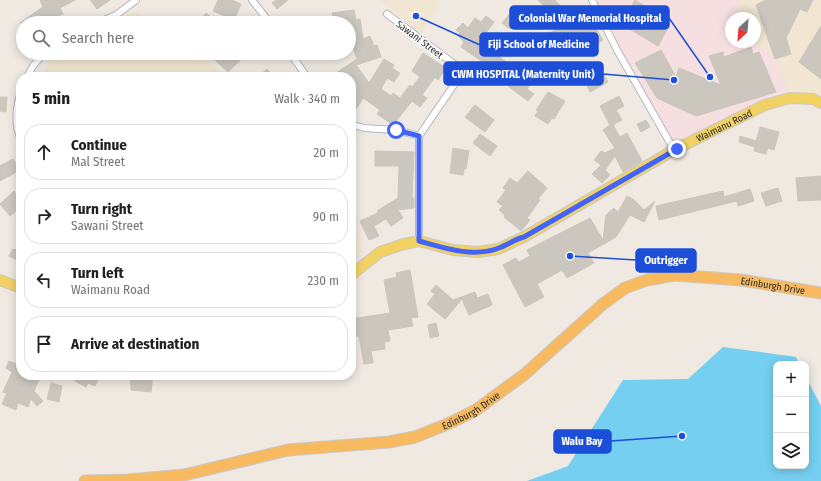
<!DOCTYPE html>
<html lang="en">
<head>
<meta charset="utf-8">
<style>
	body { margin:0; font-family:"Fira Sans Condensed",sans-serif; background:#f2f2f2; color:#202124 }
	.controls { position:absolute; right:12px; bottom:12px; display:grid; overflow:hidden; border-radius:8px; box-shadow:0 2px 10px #0003 }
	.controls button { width:36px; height:36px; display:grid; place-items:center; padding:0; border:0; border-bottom:1px solid #e0e0e0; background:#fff; color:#202124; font:20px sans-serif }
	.compass { position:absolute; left:725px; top:12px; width:36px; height:36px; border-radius:50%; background:#fff; box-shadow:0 2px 10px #0003; rotate:206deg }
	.stop { position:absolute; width:12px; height:12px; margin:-9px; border:3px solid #4264fb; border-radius:50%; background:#fff }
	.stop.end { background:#4264fb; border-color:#fff; box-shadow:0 1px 4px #0008 }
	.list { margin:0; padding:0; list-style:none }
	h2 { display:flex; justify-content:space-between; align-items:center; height:52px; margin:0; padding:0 16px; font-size:17px }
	h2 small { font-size:13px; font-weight:400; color:#757577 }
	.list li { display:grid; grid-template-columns:26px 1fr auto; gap:12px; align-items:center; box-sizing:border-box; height:56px; margin:0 8px 8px; padding:0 8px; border:1px solid #e0e0e0; border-radius:16px }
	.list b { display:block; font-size:15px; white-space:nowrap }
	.list p { margin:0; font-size:13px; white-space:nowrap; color:#757577 }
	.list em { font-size:13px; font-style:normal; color:#757577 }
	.icon { flex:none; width:22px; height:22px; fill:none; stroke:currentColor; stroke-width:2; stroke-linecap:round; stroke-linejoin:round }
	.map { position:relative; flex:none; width:821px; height:481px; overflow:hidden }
	.search { position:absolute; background:#fff; box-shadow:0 2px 10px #0003; left:16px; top:16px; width:340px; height:44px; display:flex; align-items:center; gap:10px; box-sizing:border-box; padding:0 14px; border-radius:22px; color:#757577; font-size:15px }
	.panel { position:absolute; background:#fff; box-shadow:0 2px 10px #0003; left:16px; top:72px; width:340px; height:308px; border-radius:16px }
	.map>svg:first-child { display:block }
	.education { fill:#f0e6d1 }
	.medical { fill:#f5dfe0 }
	.water { fill:#75cff0 }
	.building { fill:#cbc7bf; stroke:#cbc5ba }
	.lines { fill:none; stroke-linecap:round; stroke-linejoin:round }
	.minor-casing { stroke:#b4b7c1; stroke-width:8 }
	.primary-casing { stroke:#c9c9c9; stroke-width:12 }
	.trunk-casing { stroke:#c9c9c9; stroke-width:13 }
	.minor { stroke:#fff; stroke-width:6 }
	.primary { stroke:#f2d163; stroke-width:10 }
	.trunk { stroke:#f8ba60; stroke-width:11 }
	.route { stroke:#4264fb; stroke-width:5 }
	.labels { text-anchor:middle; stroke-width:3; stroke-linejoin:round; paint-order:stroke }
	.street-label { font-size:10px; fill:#2e2e2e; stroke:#fff }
	.leader { fill:none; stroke:#1d4ed8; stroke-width:1.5 }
	.callout-dot { fill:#1d4ed8; stroke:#fff; stroke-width:1.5 }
	.callout { fill:#1d4ed8; stroke:#1d4ed8; stroke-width:1.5 }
	.callout-label { font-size:11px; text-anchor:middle; font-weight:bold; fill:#fff }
</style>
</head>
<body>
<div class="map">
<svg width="821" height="481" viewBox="0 0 821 481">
	<rect width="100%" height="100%" fill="#efe9e1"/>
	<g class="education">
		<path d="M380,0H442L421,33Z"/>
		<path d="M739,0H821V99L792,94L775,61L766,50L750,43L755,42V18H740Z"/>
		<path d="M134,12L158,23H110Z"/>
		<path d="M59,53H199L224,77H41L48,63Z"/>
		<path d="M351,227L363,251L351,260Z"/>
	</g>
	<path class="medical" d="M596,0H739L740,18H731V42H750L766,50L775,61L792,94L677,149L619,48Z"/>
	<path class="water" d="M723,347L796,357L799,364H776V466H806V377L821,406V481H527L568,466L623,380L688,379Z"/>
	<g class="building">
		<path d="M40,0H75L60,8L63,14L43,23H20L43,7Z"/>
		<path d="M90,0H110L97,9Z"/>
		<path d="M218,0H232L241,4L234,20L213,11Z"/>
		<path d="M276,0H288L277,9L272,3Z"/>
		<path d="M538,0H555L573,19L581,14L588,25L592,22L603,40L581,53L576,45L571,48L566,40L557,46L550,33L558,28L548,18L552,14Z"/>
		<path d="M635,0L646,7L642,14L667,30L658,46L621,24Z"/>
		<path d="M766,0H813L807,12L800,9L786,38L791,54L775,59L756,5Z"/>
		<path d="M354,10L356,20L360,19L363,39L370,36L374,46L377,45L381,57L356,65L369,83L384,59L394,65L392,68L400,73L394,82L387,78L381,89L391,96L393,93L400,98L410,85L412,87L420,77L412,71L423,53L446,68L438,80L435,77L422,95L427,98L420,107L412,101L393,125L377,114L380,110L363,98L351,117V77H330L357,59L349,35V23L334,22L332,13Z"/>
		<path d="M513,10L520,16L510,29L502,23Z"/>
		<path d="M206,13L218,23H198Z"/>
		<path d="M486,16L494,22L480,41L506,62L497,73L489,67L487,69L481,64L483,62L461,47L464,42L458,36L460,33L456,30L463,23L468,28L475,18L481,22Z"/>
		<path d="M821,26V79L799,62Z"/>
		<path d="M751,47L753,54L759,52L776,92L696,116L657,98L635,63L661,50L676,77L679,68L721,85L709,56L723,52L724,57Z"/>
		<path d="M207,53H248L228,72Z"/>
		<path d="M525,64L538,74L527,89L534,94L528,101L508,86Z"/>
		<path d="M267,69L274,77H258Z"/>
		<path d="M603,74L608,82L590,92L586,83Z"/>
		<path d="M548,92L565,101L554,119L552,118L548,124L535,116L538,111L536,110Z"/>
		<path d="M619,96L624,106L616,110L622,120L613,125L620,137L627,133L642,161L623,172L615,156L605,170L610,175L602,183L592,174L601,165L594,160L601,151L605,153L615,148L603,130L610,125L600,106Z"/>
		<path d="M0,97H7L6,112L0,111Z"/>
		<path d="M475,105L494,120L485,132L465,117Z"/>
		<path d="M646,120L650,127L641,132L637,124Z"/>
		<path d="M760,127L779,132L774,150L768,148L766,154L754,151L755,147L739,142L740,136L756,141Z"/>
		<path d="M480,134L497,146L490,156L473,143Z"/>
		<path d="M453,148L469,151L466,169H464L463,175L450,173Z"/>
		<path d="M375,151L414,152L412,198H414V208L398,210L403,218L391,226L386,219L374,226L379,236L369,240L360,221L378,213L377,211L398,198L399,166H375Z"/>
		<path d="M13,159L20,170L0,181V166Z"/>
		<path d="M528,171L547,188L538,199L540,200L527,218L530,220L521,231L504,217L505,215L499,210L503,206L497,202L506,190L503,188L510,178L517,183Z"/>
		<path d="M821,176V200L798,201L796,178Z"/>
		<path d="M778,188L782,201L766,206L761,193Z"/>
		<path d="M21,189V206L10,216L0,204L14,191L16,194Z"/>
		<path d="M750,189L754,201L738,206L737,201L659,220L656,206L723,191L724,197Z"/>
		<path d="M627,196L633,199L644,210L655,201L644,222L630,215L616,237L588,253L594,263L567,278L562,270L537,284L544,297L525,307L503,265L516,258L519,262L530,256L527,250L590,218L603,240L606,215L614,208L618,212Z"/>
		<path d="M21,241V262L9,256L13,249L16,250Z"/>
		<path d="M410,270L418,317L411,318L413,326L388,330L390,341L384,342L385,349L371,351L373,363L364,364L359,336L351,337V319L390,313L384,280L397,277L396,273Z"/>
		<path d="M436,285L453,300L475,292L477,298L488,294L492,305L469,315L462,299L445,319L427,304L435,294L431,291Z"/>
		<path d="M436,323L439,336L430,338L428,325Z"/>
		<path d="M9,361L21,366V375H41L34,391L43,401L37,406L31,399L28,407L18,403L16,410L2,404L7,393L3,392L12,372L6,368Z"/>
		<path d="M78,375H98L96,379L98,380L95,386L88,383L86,387L75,381Z"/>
		<path d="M130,375H153L151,392L131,390Z"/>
		<path d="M51,383L62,386L59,402L47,399Z"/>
	</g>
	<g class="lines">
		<defs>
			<g id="minor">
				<path d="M252,0L270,23"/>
				<path d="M592,0L617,50L674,150"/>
				<path d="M387,14L457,66L458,79L419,136V241"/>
				<path d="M97,23L116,15L136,0"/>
				<path d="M290,53L307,77"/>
				<path d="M27,77L33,66L44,53"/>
				<path d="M21,92C16,106 14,125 21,139"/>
				<path d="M351,124L364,128L396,130L419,136"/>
			</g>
			<g id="primary">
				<path id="s1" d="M351,275L380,252L404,244L419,241L453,250L478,252L498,249L524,237L674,150L765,105L790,98L813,99L821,103"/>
				<path d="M0,280L21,288"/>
			</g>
			<g id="trunk">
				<path id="s2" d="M85,481L128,480L184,475L288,450L389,442L415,437L450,423L476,410L525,374L603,304L625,288L647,280L674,275L741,280L821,293"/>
			</g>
		</defs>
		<use href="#minor" class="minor-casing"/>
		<use href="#primary" class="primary-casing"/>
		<use href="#trunk" class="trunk-casing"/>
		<use href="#minor" class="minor"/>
		<use href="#primary" class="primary"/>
		<use href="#trunk" class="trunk"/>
	</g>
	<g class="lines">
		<path class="route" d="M396,130L419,136V241C444,248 473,258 499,248C508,245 515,239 524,237L677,149"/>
	</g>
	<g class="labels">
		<g class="street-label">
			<text transform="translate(420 39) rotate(37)" y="4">Sawani Street</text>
			<text dy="4" stroke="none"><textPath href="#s1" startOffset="416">Waimanu Road</textPath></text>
			<text dy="4" stroke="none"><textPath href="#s2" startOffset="744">Edinburgh Drive</textPath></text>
			<text dy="4" stroke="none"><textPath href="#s2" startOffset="396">Edinburgh Drive</textPath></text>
		</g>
	</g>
	<path class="leader" d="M710 77L669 18M416 16L480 45M674 80L603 74M570 256L636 260M682 436L611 441"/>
	<g class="callout-dot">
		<circle cx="710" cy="77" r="4"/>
		<circle cx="416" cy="16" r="4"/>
		<circle cx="674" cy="80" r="4"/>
		<circle cx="570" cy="256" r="4"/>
		<circle cx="682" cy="436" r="4"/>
	</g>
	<g class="callout">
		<rect x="510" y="6" width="159" height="23" rx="4"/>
		<rect x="480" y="33" width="118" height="23" rx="4"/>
		<rect x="444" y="62" width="159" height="23" rx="4"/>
		<rect x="636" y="249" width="60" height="23" rx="4"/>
		<rect x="554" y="430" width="57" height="23" rx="4"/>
	</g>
	<g class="callout-label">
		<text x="590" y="22">Colonial War Memorial Hospital</text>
		<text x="539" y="48">Fiji School of Medicine</text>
		<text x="523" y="78">CWM HOSPITAL (Maternity Unit)</text>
		<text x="666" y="264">Outrigger</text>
		<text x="582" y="445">Walu Bay</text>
	</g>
</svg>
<div class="controls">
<button>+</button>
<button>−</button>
<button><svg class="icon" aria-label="layers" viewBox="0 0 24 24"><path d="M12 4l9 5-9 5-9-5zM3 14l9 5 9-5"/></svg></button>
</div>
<svg class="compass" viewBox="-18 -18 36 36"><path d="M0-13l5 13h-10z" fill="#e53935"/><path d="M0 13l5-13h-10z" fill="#757577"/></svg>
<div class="stop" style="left:396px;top:130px"></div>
<div class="stop end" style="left:677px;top:149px"></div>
<div class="search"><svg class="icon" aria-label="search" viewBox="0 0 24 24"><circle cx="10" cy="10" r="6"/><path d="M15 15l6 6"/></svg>Search here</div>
<section class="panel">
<h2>5 min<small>Walk · 340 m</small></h2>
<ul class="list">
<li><svg class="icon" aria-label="ahead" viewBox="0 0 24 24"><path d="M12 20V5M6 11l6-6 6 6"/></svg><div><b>Continue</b><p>Mal Street</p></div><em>20 m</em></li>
<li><svg class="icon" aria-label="right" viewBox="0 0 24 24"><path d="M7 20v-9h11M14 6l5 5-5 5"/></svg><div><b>Turn right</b><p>Sawani Street</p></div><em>90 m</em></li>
<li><svg class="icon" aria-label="left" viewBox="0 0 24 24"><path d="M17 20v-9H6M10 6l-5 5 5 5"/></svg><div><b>Turn left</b><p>Waimanu Road</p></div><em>230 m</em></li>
<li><svg class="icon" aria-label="arrive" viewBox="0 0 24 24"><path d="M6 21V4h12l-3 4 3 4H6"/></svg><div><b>Arrive at destination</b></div></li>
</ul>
</section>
</div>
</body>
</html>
